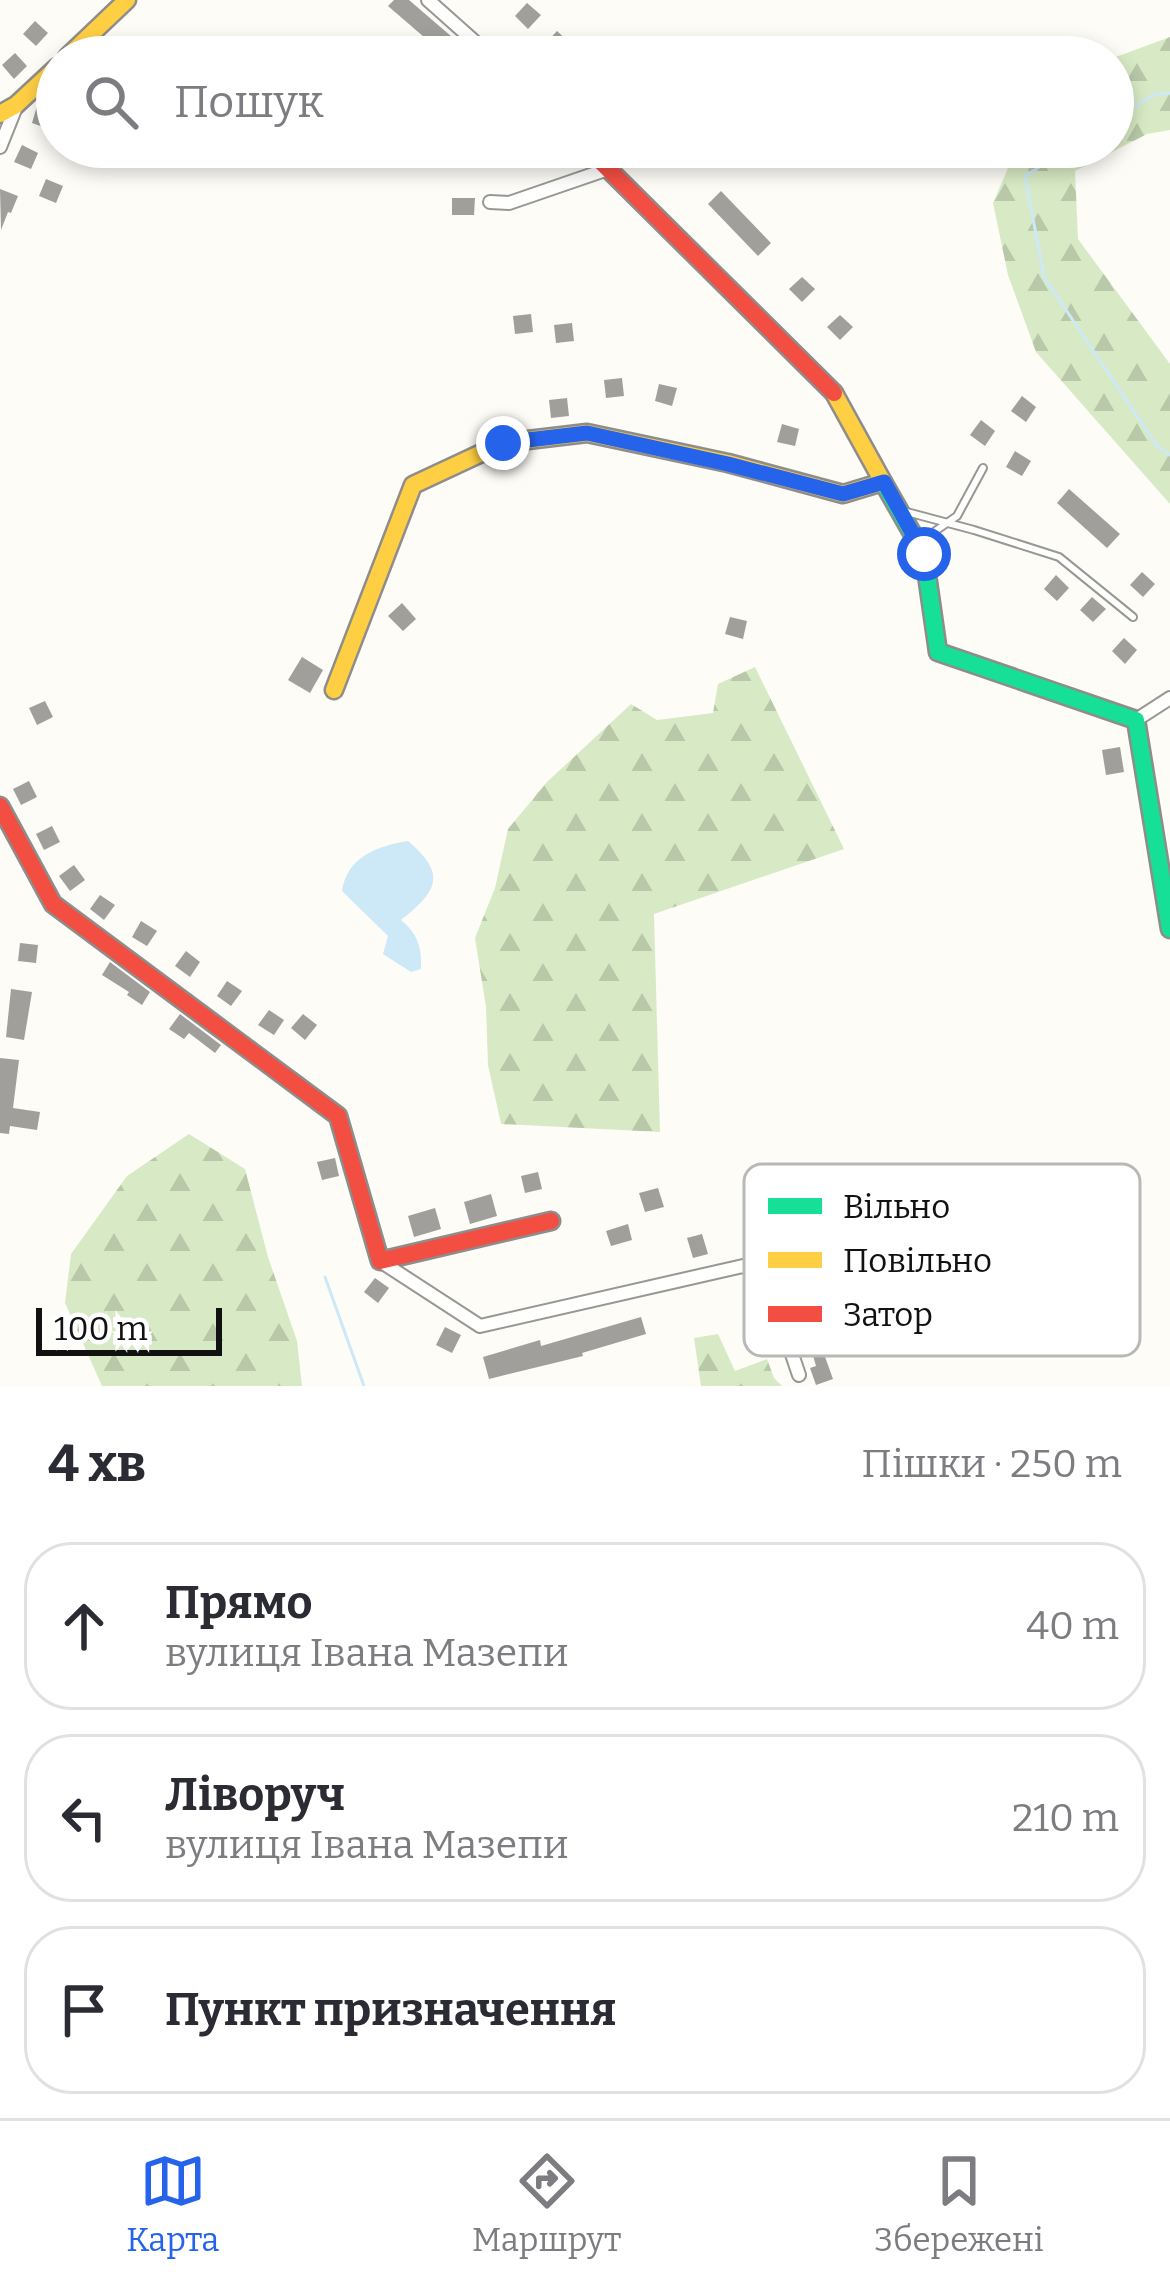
<!DOCTYPE html>
<html lang="uk">
<head>
<meta charset="utf-8">
<style>
	body { margin:0; font-family:Bitter,serif; background:#f2f2f3; color:#2b2b33 }
	.scale { position:absolute; left:36px; bottom:30px; width:186px; box-sizing:border-box; padding-left:12px; border:6px solid #111; border-top:0; font-size:33px; line-height:42px; white-space:nowrap; color:#111; -webkit-text-stroke:9px #fff; paint-order:stroke }
	.stop { position:absolute; width:36px; height:36px; margin:-27px; border:9px solid #2563eb; border-radius:50%; background:#fff }
	.stop.end { background:#2563eb; border-color:#fff; box-shadow:0 3px 12px #0008 }
	.list { margin:0; padding:0; list-style:none }
	h2 { display:flex; justify-content:space-between; align-items:center; height:156px; margin:0; padding:0 48px; font-size:51px }
	h2 small { font-size:39px; font-weight:400; color:#7c7c81 }
	.list li { display:grid; grid-template-columns:78px 1fr auto; gap:36px; align-items:center; box-sizing:border-box; height:168px; margin:0 24px 24px; padding:0 24px; border:3px solid #e1e1e2; border-radius:48px }
	.list b { display:block; font-size:45px; white-space:nowrap }
	.list p { margin:0; font-size:39px; white-space:nowrap; color:#7c7c81 }
	.list em { font-size:39px; font-style:normal; color:#7c7c81 }
	.icon { flex:none; width:66px; height:66px; fill:none; stroke:currentColor; stroke-width:2; stroke-linecap:round; stroke-linejoin:round }
	.map { position:relative; flex:none; width:1170px; height:1386px; overflow:hidden }
	.search { position:absolute; background:#fff; box-shadow:0 6px 18px #0003; left:36px; right:36px; top:36px; height:132px; display:flex; align-items:center; gap:30px; box-sizing:border-box; padding:0 42px; border-radius:66px; color:#7c7c81; font-size:45px }
	.sheet { height:732px; background:#fff }
	nav { display:flex; justify-content:space-around; align-items:center; box-sizing:border-box; height:168px; border-top:3px solid #e1e1e2; background:#fff; font-size:33px; color:#7c7c81 }
	nav a { display:grid; justify-items:center; gap:6px }
	nav .on { color:#2563eb }
	.map>svg:first-child { display:block }
	.forest { fill:url(#forest-firs) }
	.water { fill:#cde8f7 }
	.lines { fill:none; stroke-linecap:round; stroke-linejoin:round }
	.stream { stroke:#cde8f7; stroke-width:3 }
	.building { fill:#a19f9c }
	.lane-casing { stroke:#979795; stroke-width:10 }
	.street-casing { stroke:#979795; stroke-width:16 }
	.fast-casing { stroke:#8e8d8b; stroke-width:21 }
	.slow-casing { stroke:#8e8d8b; stroke-width:21 }
	.jam-casing { stroke:#8e8d8b; stroke-width:21 }
	.path { stroke:#b9b9b8; stroke-width:3; stroke-dasharray:12 6; stroke-linecap:butt }
	.lane { stroke:#fffffe; stroke-width:6 }
	.street { stroke:#fffffe; stroke-width:12 }
	.fast { stroke:#16e098; stroke-width:16 }
	.slow { stroke:#ffcf43; stroke-width:16 }
	.jam { stroke:#f24e42; stroke-width:16 }
	.route { stroke:#2563eb; stroke-width:15 }
	.key { fill:#fff; stroke:#b8b8b8; stroke-width:3 }
	.key-label { font-size:33px; fill:#111 }
</style>
</head>
<body>
<div class="map">
<svg width="1170" height="1386" viewBox="0 0 1170 1386">
	<defs>
		<pattern id="forest-firs" width="22" height="20" patternUnits="userSpaceOnUse" patternTransform="scale(3)"><rect width="22" height="20" fill="#d8eac5"/><path d="M5 1l3.5 6h-7zM16 11l3.5 6h-7z" fill="#b8c8a8"/></pattern>
	</defs>
	<rect width="100%" height="100%" fill="#fdfcf7"/>
	<g class="forest">
		<path d="M1170,37V130L1147,134L1075,171L1078,239L1170,364V504L1036,352L1008,275L993,203L1017,147H1113V58Z"/>
		<path d="M755,667L844,849L654,914L660,1132L501,1124L488,1065L486,1007L475,938L495,888L508,829L547,782L631,704L657,720L713,713L718,684Z"/>
		<path d="M189,1134L245,1169L268,1257L297,1341L302,1386H102L65,1303L71,1254L127,1176Z"/>
		<path d="M718,1334L735,1371L767,1359L774,1378L782,1386H701L694,1338Z"/>
	</g>
	<path class="water" d="M408,841C447,874 438,891 401,920C418,934 422,948 421,969L411,972L383,954L388,936L342,891C347,857 377,846 408,841Z"/>
	<g class="lines">
		<g class="stream">
			<path d="M1113,120L1155,94L1170,93"/>
			<path d="M1071,147L1025,176L1044,277L1157,446L1170,455"/>
			<path d="M325,1277L364,1386"/>
		</g>
	</g>
	<g class="building">
		<path d="M394,0H409L459,43L446,56L388,6Z"/>
		<path d="M527,3L541,15L528,29L515,16Z"/>
		<path d="M35,21L48,33L36,46L23,34Z"/>
		<path d="M557,31L570,43L558,56L545,44Z"/>
		<path d="M125,38L136,52L130,57H117L111,50Z"/>
		<path d="M15,53L27,66L14,79L2,65Z"/>
		<path d="M57,97L49,129L32,123L37,106L44,108Z"/>
		<path d="M22,145L38,153L31,169L14,162Z"/>
		<path d="M684,147H696L703,154L690,166L677,154Z"/>
		<path d="M46,179L63,186L56,203L39,196Z"/>
		<path d="M0,189L18,196L11,213L8,212L1,230Z"/>
		<path d="M721,191L771,243L758,256L708,204Z"/>
		<path d="M452,198H475L474,215H452Z"/>
		<path d="M802,277L815,289L802,302L789,289Z"/>
		<path d="M531,314L533,332L515,334L513,316Z"/>
		<path d="M840,315L853,327L840,340L827,327Z"/>
		<path d="M572,323L574,341L556,343L554,325Z"/>
		<path d="M622,378L624,396L606,398L604,380Z"/>
		<path d="M659,384L677,388L672,406L655,401Z"/>
		<path d="M1022,396L1036,407L1026,422L1011,411Z"/>
		<path d="M567,398L569,416L551,418L549,400Z"/>
		<path d="M981,420L995,431L985,446L970,435Z"/>
		<path d="M782,424L799,429L795,446L777,442Z"/>
		<path d="M1015,451L1031,461L1022,476L1006,467Z"/>
		<path d="M1069,489L1120,534L1107,548L1057,503Z"/>
		<path d="M1142,572L1155,584L1143,597L1130,585Z"/>
		<path d="M1056,575L1069,588L1057,601L1044,589Z"/>
		<path d="M1092,597L1106,609L1093,622L1080,610Z"/>
		<path d="M402,603L416,619L403,631L388,616Z"/>
		<path d="M730,617L747,621L743,639L725,634Z"/>
		<path d="M1124,638L1137,650L1125,664L1112,651Z"/>
		<path d="M302,657L323,670L310,693L288,680Z"/>
		<path d="M45,701L53,717L37,725L29,708Z"/>
		<path d="M1120,747L1124,772L1106,775L1102,750Z"/>
		<path d="M29,781L37,797L21,805L13,789Z"/>
		<path d="M52,826L60,842L44,850L36,834Z"/>
		<path d="M74,865L85,880L70,891L59,876Z"/>
		<path d="M100,895L115,905L104,920L90,909Z"/>
		<path d="M141,921L157,931L147,946L132,937Z"/>
		<path d="M20,943L38,945L36,963L18,961Z"/>
		<path d="M186,951L200,962L190,977L175,966Z"/>
		<path d="M110,962L150,992L142,1005L127,995L129,992L102,975Z"/>
		<path d="M227,981L242,991L231,1006L217,996Z"/>
		<path d="M11,989L32,992L24,1040L6,1037Z"/>
		<path d="M269,1010L284,1020L274,1035L258,1025Z"/>
		<path d="M180,1014L221,1045L215,1053L189,1033L184,1039L169,1029Z"/>
		<path d="M303,1014L317,1025L305,1040L291,1028Z"/>
		<path d="M0,1058L19,1060L13,1108L40,1112L37,1130L10,1126L9,1134L0,1133Z"/>
		<path d="M335,1158L339,1176L322,1180L317,1162Z"/>
		<path d="M538,1172L542,1189L525,1193L521,1176Z"/>
		<path d="M658,1188L664,1207L645,1212L639,1193Z"/>
		<path d="M491,1194L497,1216L470,1224L464,1202Z"/>
		<path d="M435,1208L441,1229L414,1237L408,1216Z"/>
		<path d="M628,1224L632,1240L611,1246L606,1231Z"/>
		<path d="M702,1234L708,1254L693,1258L687,1238Z"/>
		<path d="M375,1278L389,1288L378,1303L364,1292Z"/>
		<path d="M641,1317L646,1334L582,1353L583,1356L489,1379L483,1357L540,1340L541,1346Z"/>
		<path d="M828,1320L837,1351L824,1354L833,1379L816,1385L810,1368L816,1366L805,1327Z"/>
		<path d="M445,1327L461,1335L452,1353L436,1345Z"/>
	</g>
	<g class="lines">
		<defs>
			<g id="lane">
				<path d="M903,511L974,530L1059,557L1133,617"/>
				<path d="M921,541L957,516L983,468"/>
			</g>
			<g id="street">
				<path d="M428,0L492,57"/>
				<path d="M0,147L16,107"/>
				<path d="M490,202L509,203L608,169"/>
				<path d="M1136,720L1170,698"/>
				<path d="M380,1261L480,1326L743,1266L766,1277L799,1375"/>
			</g>
			<path id="fast" d="M883,482L924,554L938,652L1136,720L1170,929"/>
			<g id="slow">
				<path d="M67,57L127,0"/>
				<path d="M0,114L16,105L57,67"/>
				<path d="M334,690L413,485L503,443L587,433L728,463L843,494L883,482L834,393"/>
			</g>
			<g id="jam">
				<path d="M586,147L834,393"/>
				<path d="M0,806L53,904L338,1116L380,1261L551,1221"/>
			</g>
		</defs>
		<use href="#lane" class="lane-casing"/>
		<use href="#street" class="street-casing"/>
		<use href="#fast" class="fast-casing"/>
		<use href="#slow" class="slow-casing"/>
		<use href="#jam" class="jam-casing"/>
		<path class="path" d="M784,1285L797,1292L845,1293L882,1285L915,1300L993,1351H1038L1065,1356"/>
		<use href="#lane" class="lane"/>
		<use href="#street" class="street"/>
		<use href="#fast" class="fast"/>
		<use href="#slow" class="slow"/>
		<use href="#jam" class="jam"/>
	</g>
	<g class="lines">
		<path class="route" d="M503,443L587,433L728,464L843,494L884,482L924,554"/>
	</g>
	<rect x="744" y="1164" width="396" height="192" rx="18" class="key"/>
	<rect x="768" y="1198" width="54" height="16" fill="#16e098"/>
	<rect x="768" y="1252" width="54" height="16" fill="#ffcf43"/>
	<rect x="768" y="1306" width="54" height="16" fill="#f24e42"/>
	<g class="key-label">
		<text x="843" y="1218">Вільно</text>
		<text x="843" y="1272">Повільно</text>
		<text x="843" y="1326">Затор</text>
	</g>
</svg>
<div class="scale">100 m</div>
<div class="stop" style="left:924px;top:554px"></div>
<div class="stop end" style="left:503px;top:443px"></div>
<div class="search"><svg class="icon" aria-label="search" viewBox="0 0 24 24"><circle cx="10" cy="10" r="6"/><path d="M15 15l6 6"/></svg>Пошук</div>
</div>
<section class="sheet">
<h2>4 хв<small>Пішки · 250 m</small></h2>
<ul class="list">
<li><svg class="icon" aria-label="ahead" viewBox="0 0 24 24"><path d="M12 20V5M6 11l6-6 6 6"/></svg><div><b>Прямо</b><p>вулиця Івана Мазепи</p></div><em>40 m</em></li>
<li><svg class="icon" aria-label="left" viewBox="0 0 24 24"><path d="M17 20v-9H6M10 6l-5 5 5 5"/></svg><div><b>Ліворуч</b><p>вулиця Івана Мазепи</p></div><em>210 m</em></li>
<li><svg class="icon" aria-label="arrive" viewBox="0 0 24 24"><path d="M6 21V4h12l-3 4 3 4H6"/></svg><div><b>Пункт призначення</b></div></li>
</ul>
</section>
<nav>
<a class="on"><svg class="icon" aria-label="map" viewBox="0 0 24 24"><path d="M3 6l6-2 6 2 6-2v14l-6 2-6-2-6 2zM9 4v14M15 6v14"/></svg>Карта</a>
<a><svg class="icon" aria-label="directions" viewBox="0 0 24 24"><path d="M12 3l9 9-9 9-9-9zM9 14v-3h6M13 9l2 2-2 2"/></svg>Маршрут</a>
<a><svg class="icon" aria-label="saved" viewBox="0 0 24 24"><path d="M7 4h10v16l-5-4-5 4z"/></svg>Збережені</a>
</nav>
</body>
</html>
